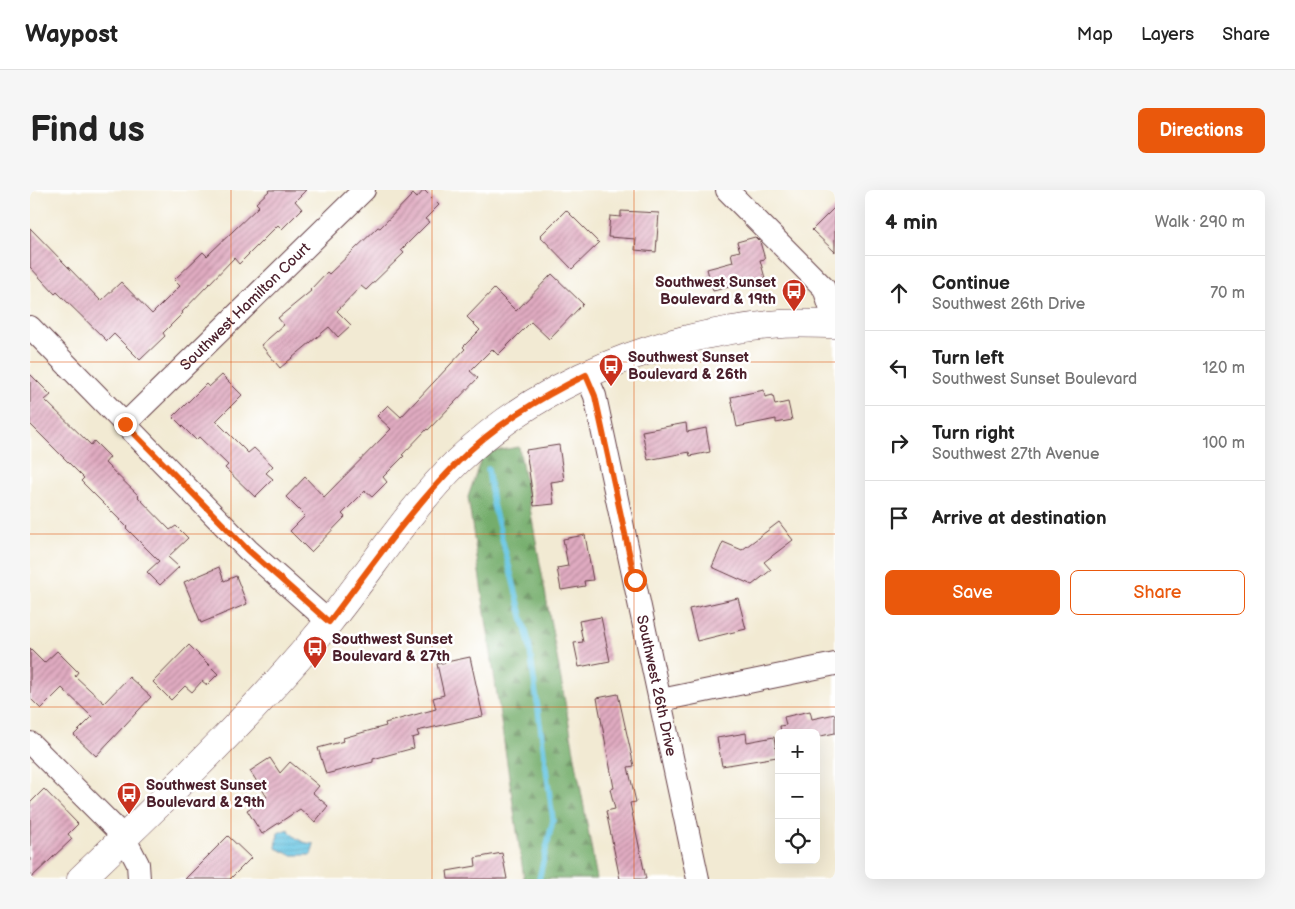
<!DOCTYPE html>
<html lang="en">
<head>
<meta charset="utf-8">
<style>
	body { margin:0; font-family:"Balsamiq Sans",sans-serif; background:#f6f6f6; color:#222 }
	.controls { position:absolute; right:15px; bottom:15px; display:grid; overflow:hidden; border-radius:8px; box-shadow:0 5px 20px #0002 }
	.controls button { width:45px; height:45px; display:grid; place-items:center; padding:0; border:0; border-bottom:1px solid #e0e0e0; background:#fff; color:#222; font:25px sans-serif }
	.stop { position:absolute; width:15px; height:15px; margin:-11px; border:4px solid #ea580c; border-radius:50%; background:#fff }
	.stop.end { background:#ea580c; border-color:#fff; box-shadow:0 1px 5px #0008 }
	.list { margin:0; padding:0; list-style:none }
	h2 { display:flex; justify-content:space-between; align-items:center; height:65px; margin:0; padding:0 20px; font-size:21px }
	h2 small { font-size:16px; font-weight:400; color:#767676 }
	.list li { display:grid; grid-template-columns:32px 1fr auto; gap:15px; align-items:center; box-sizing:border-box; height:75px; padding:0 20px; border-top:1px solid #e0e0e0 }
	.list b { display:block; font-size:19px; white-space:nowrap }
	.list p { margin:0; font-size:16px; white-space:nowrap; color:#767676 }
	.list em { font-size:16px; font-style:normal; color:#767676 }
	.actions { display:flex; gap:10px; padding:15px 20px }
	.actions a { flex:1; padding:11px 0; border:1px solid #ea580c; border-radius:8px; text-align:center; font-size:18px; color:#ea580c }
	.actions .main { background:#ea580c; color:#fff }
	.icon { flex:none; width:28px; height:28px; fill:none; stroke:currentColor; stroke-width:2; stroke-linecap:round; stroke-linejoin:round }
	.map { position:relative; flex:none; width:805px; height:689px; overflow:hidden; border-radius:8px }
	header { display:flex; align-items:center; gap:30px; box-sizing:border-box; height:70px; padding:0 25px; background:#fff; border-bottom:1px solid #e0e0e0 }
	header strong { font-size:24px }
	nav { display:flex; gap:28px; margin-inline-start:auto; font-size:18px }
	.intro { display:flex; align-items:center; justify-content:space-between; box-sizing:border-box; height:120px; padding:0 30px }
	h1 { margin:0; font-size:35px }
	.button { padding:12px 22px; border-radius:8px; background:#ea580c; color:#fff; font-size:18px; font-weight:700 }
	main { display:flex; gap:30px; padding:0 30px }
	aside { flex:1; background:#fff; border-radius:8px; box-shadow:0 5px 20px #0002 }
	.map>svg:first-child { display:block }
	.forest { fill:url(#forest-firs); stroke:#60664c }
	.water { fill:url(#water-rules); stroke:#577286 }
	.lines { fill:none; stroke-linecap:round; stroke-linejoin:round }
	.stream { stroke:#64c4e2; stroke-width:5.5 }
	.building { fill:url(#building-hatch) }
	.minor-casing { stroke:#633d44; stroke-width:24 }
	.tertiary-casing { stroke:#633d44; stroke-width:29 }
	.minor { stroke:#fff; stroke-width:22 }
	.tertiary { stroke:#fff; stroke-width:28 }
	.route { stroke:#ea580c; stroke-width:6 }
	.grid { fill:none; stroke:#e0560e; stroke-width:1; stroke-opacity:0.55 }
	.labels { text-anchor:middle; stroke-width:5; stroke-linejoin:round; paint-order:stroke }
	.poi-label { font-size:15px; font-weight:bold; fill:#4a1f2b; stroke:#fff; text-anchor:start }
	.street-label { font-size:15px; fill:#4a1f2b; stroke:#fff }
</style>
</head>
<body>
<header>
<strong>Waypost</strong>
<nav><a>Map</a><a>Layers</a><a>Share</a></nav>
</header>
<div class="intro"><h1>Find us</h1><a class="button">Directions</a></div>
<main>
<div class="map">
<svg width="805" height="689" viewBox="0 0 805 689">
	<defs>
		<pattern id="forest-firs" width="22" height="20" patternUnits="userSpaceOnUse" patternTransform="scale(1.25)"><rect width="22" height="20" fill="#75ad6c"/><path d="M5 1l3.5 6h-7zM16 11l3.5 6h-7z" fill="#628c59"/></pattern>
		<pattern id="water-rules" width="6" height="5" patternUnits="userSpaceOnUse" patternTransform="scale(1.25)"><rect width="6" height="5" fill="#64c4e2"/><path d="M0 2.5h6" fill="none" stroke="#58a8c2"/></pattern>
		<pattern id="building-hatch" width="6" height="6" patternUnits="userSpaceOnUse" patternTransform="scale(1.25)"><rect width="6" height="6" fill="#e0abc1"/><path d="M-1 1l2-2M0 6l6-6M5 7l2-2" fill="none" stroke="#b88b9d"/></pattern>
	</defs>
	<rect width="100%" height="100%" fill="#fff"/>
	<filter id="ink" filterUnits="userSpaceOnUse"><feTurbulence type="fractalNoise" baseFrequency=".02" numOctaves="2"/><feDisplacementMap in="SourceGraphic" scale="10" xChannelSelector="R" yChannelSelector="G"/><feConvolveMatrix kernelMatrix="1 2 1 2 8 2 1 2 1" color-interpolation-filters="sRGB"/></filter>
	<filter id="wash" filterUnits="userSpaceOnUse"><feTurbulence type="fractalNoise" baseFrequency=".0096" numOctaves="4" result="noise"/><feDisplacementMap in="SourceGraphic" scale="20" xChannelSelector="R" yChannelSelector="G"/><feGaussianBlur stdDeviation="1.12" result="paint"/><feColorMatrix in="noise" values="0 0 0 0 0 0 0 0 0 0 0 0 0 0 0 0 0 1.4 0 .05"/><feComposite in="paint" operator="in"/></filter>
	<g filter="url(#wash)">
		<rect width="100%" height="100%" fill="#f2ead3"/>
		<path class="forest" d="M489,257L567,689H494L438,307L453,263Z"/>
		<path class="water" d="M258,639C265,649 272,653 284,654L281,665H261L246,658L248,643Z"/>
		<g class="lines">
			<path class="stream" d="M458,279L463,314L499,453L523,630L509,689"/>
		</g>
		<g id="blocks">
			<g class="building">
				<path d="M240,0H276L265,11L272,19L252,39L248,35L209,74L204,68L152,122L153,123L133,143L135,146L110,170L84,144L77,151L27,102L25,104L0,77V38L71,111L91,92L122,124L150,96L144,90L173,62L177,66L229,16L226,13Z"/>
				<path d="M394,0L409,15L395,29L399,32L371,60L374,63L336,100L331,96L307,121L321,135L308,147L299,137L250,178L231,155L254,135L248,128L281,101L280,100L297,82L299,84L348,37L350,38L383,4L387,8Z"/>
				<path d="M805,17V62L782,40Z"/>
				<path d="M536,20L569,53L542,79L510,46Z"/>
				<path d="M591,21L629,23L626,62L605,60L606,49L578,47L580,26L591,27Z"/>
				<path d="M725,47L730,52L735,69L730,70L735,88L683,101L677,79L703,72L701,63L710,61L707,52Z"/>
				<path d="M522,84L553,114L519,149L501,132L468,165L462,159L440,181L448,188L398,240L397,239L372,265L374,266L353,287L357,292L342,307L335,301L312,324L315,327L281,362L260,341L275,326L256,307L275,287L294,307L361,239L347,226L358,215L371,227L435,159L433,157L450,140L437,127L464,99L486,121Z"/>
				<path d="M0,184L21,205L15,210L61,255L64,251L80,267L75,273L109,306L108,307L140,340L146,336L158,348L138,367L149,377L130,395L117,382L129,371L96,338L97,337L51,291L54,288L0,234Z"/>
				<path d="M192,185L212,205L186,231L218,263L224,258L243,276L236,283L243,289L225,307L195,278L198,275L169,247L166,250L143,227L176,194L179,197Z"/>
				<path d="M734,200L735,207L743,205L745,215L758,212L762,230L746,233V229L707,237L701,207Z"/>
				<path d="M656,233L657,242L676,238L680,262L660,266L659,262L618,270L612,241Z"/>
				<path d="M529,255L534,290L521,292L524,314L504,316L496,260Z"/>
				<path d="M749,332L763,350L734,372L741,380L722,395L682,377L693,352L712,360Z"/>
				<path d="M555,345L563,390L554,391L555,396L531,400L527,378L538,376L533,349Z"/>
				<path d="M189,377L194,391L206,386L217,414L171,433L154,392Z"/>
				<path d="M708,408L716,439L667,451L659,419Z"/>
				<path d="M571,427L580,471L549,477L544,453L553,452L549,431Z"/>
				<path d="M159,455L188,484L177,495L172,491L162,502L155,496L141,510L123,492Z"/>
				<path d="M0,459L14,473L27,461L48,482L45,486L74,513L99,487L121,507L66,566L44,545L62,527L32,498L11,519L0,508Z"/>
				<path d="M440,467L453,526L387,541L389,546L382,548L384,558L343,569V572L296,584L288,558L314,551L313,548L356,536L355,533L406,519L403,508L414,505L407,474Z"/>
				<path d="M588,504L604,576L598,577L606,612L600,613L616,689H590L576,621L585,619L580,599L584,598L567,508Z"/>
				<path d="M780,521L782,529L805,524V543L786,547V543H751L750,536L756,535L754,527Z"/>
				<path d="M716,543L717,552L744,547L747,567L692,576L687,548Z"/>
				<path d="M240,568L250,583L260,572L289,596L283,603L298,616L285,632L270,619L232,644L217,620L237,607L220,581Z"/>
				<path d="M14,599L48,634L38,644L42,649L0,689V613Z"/>
				<path d="M198,646L221,668L200,689H155Z"/>
				<path d="M472,663L477,689H418L417,681L446,676L445,668Z"/>
			</g>
		</g>
	</g>
	<g filter="url(#ink)">
		<use href="#blocks" fill-opacity="0" stroke="#633d44" stroke-width="1"/>
		<g class="lines">
			<defs>
				<g id="minor">
					<path d="M697,0L794,98L805,133"/>
					<path d="M0,137L218,360L299,432"/>
					<path id="s1" d="M556,185L565,206L668,689"/>
					<path id="s2" d="M95,234L334,0"/>
					<path d="M631,510L805,474"/>
					<path d="M0,553L94,647L108,674L109,689"/>
				</g>
				<path id="tertiary" d="M51,689C136,608 225,522 299,432C342,379 379,319 428,271C513,189 635,143 751,134C769,133 787,134 805,134"/>
			</defs>
			<use href="#minor" class="minor-casing"/>
			<use href="#tertiary" class="tertiary-casing"/>
			<use href="#minor" class="minor"/>
			<use href="#tertiary" class="tertiary"/>
		</g>
	</g>
	<g class="lines" filter="url(#ink)">
		<path class="route" d="M95,234L218,360L299,432C340,378 380,320 428,272C464,235 510,208 556,185L565,206L605,390"/>
	</g>
	<path class="grid" d="M201,0V689M402,0V689M604,0V689M0,172H805M0,344H805M0,517H805"/>
	<defs>
		<symbol id="bus-pin" viewBox="-11 -11 22 30"><path d="M0 17L-7.5 6A9.5 9.5 0 1 1 7.5 6Z" fill="#c8321e" stroke="#fff"/><path d="M-5-6H5V4H4V6H2V4H-2V6H-4V4H-5ZM-3.5-4V0h7V-4ZM-3.5 1.2v1.5H-2V1.2ZM2 1.2v1.5H3.5V1.2Z" fill="#fff"/></symbol>
	</defs>
	<g fill-rule="evenodd">
		<use href="#bus-pin" x="750" y="87" width="28" height="38"/>
		<use href="#bus-pin" x="567" y="162" width="28" height="38"/>
		<use href="#bus-pin" x="271" y="444" width="28" height="38"/>
		<use href="#bus-pin" x="85" y="590" width="28" height="38"/>
	</g>
	<g class="labels">
		<g class="poi-label">
			<text x="746" y="97" text-anchor="end">Southwest Sunset<tspan x="746" dy="17">Boulevard &amp; 19th</tspan></text>
			<text x="598" y="172">Southwest Sunset<tspan x="598" dy="17">Boulevard &amp; 26th</tspan></text>
			<text x="302" y="454">Southwest Sunset<tspan x="302" dy="17">Boulevard &amp; 27th</tspan></text>
			<text x="116" y="600">Southwest Sunset<tspan x="116" dy="17">Boulevard &amp; 29th</tspan></text>
		</g>
		<g class="street-label">
			<text dy="5" stroke="none"><textPath href="#s2" startOffset="168">Southwest Hamilton Court</textPath></text>
			<text dy="5" stroke="none"><textPath href="#s1" startOffset="319">Southwest 26th Drive</textPath></text>
		</g>
	</g>
</svg>
<div class="controls">
<button>+</button>
<button>−</button>
<button><svg class="icon" aria-label="locate" viewBox="0 0 24 24"><circle cx="12" cy="12" r="6"/><path d="M12 2v4M12 18v4M2 12h4M18 12h4"/></svg></button>
</div>
<div class="stop" style="left:605px;top:390px"></div>
<div class="stop end" style="left:95px;top:234px"></div>
</div>
<aside>
<h2>4 min<small>Walk · 290 m</small></h2>
<ul class="list">
<li><svg class="icon" aria-label="ahead" viewBox="0 0 24 24"><path d="M12 20V5M6 11l6-6 6 6"/></svg><div><b>Continue</b><p>Southwest 26th Drive</p></div><em>70 m</em></li>
<li><svg class="icon" aria-label="left" viewBox="0 0 24 24"><path d="M17 20v-9H6M10 6l-5 5 5 5"/></svg><div><b>Turn left</b><p>Southwest Sunset Boulevard</p></div><em>120 m</em></li>
<li><svg class="icon" aria-label="right" viewBox="0 0 24 24"><path d="M7 20v-9h11M14 6l5 5-5 5"/></svg><div><b>Turn right</b><p>Southwest 27th Avenue</p></div><em>100 m</em></li>
<li><svg class="icon" aria-label="arrive" viewBox="0 0 24 24"><path d="M6 21V4h12l-3 4 3 4H6"/></svg><div><b>Arrive at destination</b></div></li>
</ul>
<div class="actions"><a class="main">Save</a><a>Share</a></div>
</aside>
</main>
</body>
</html>
